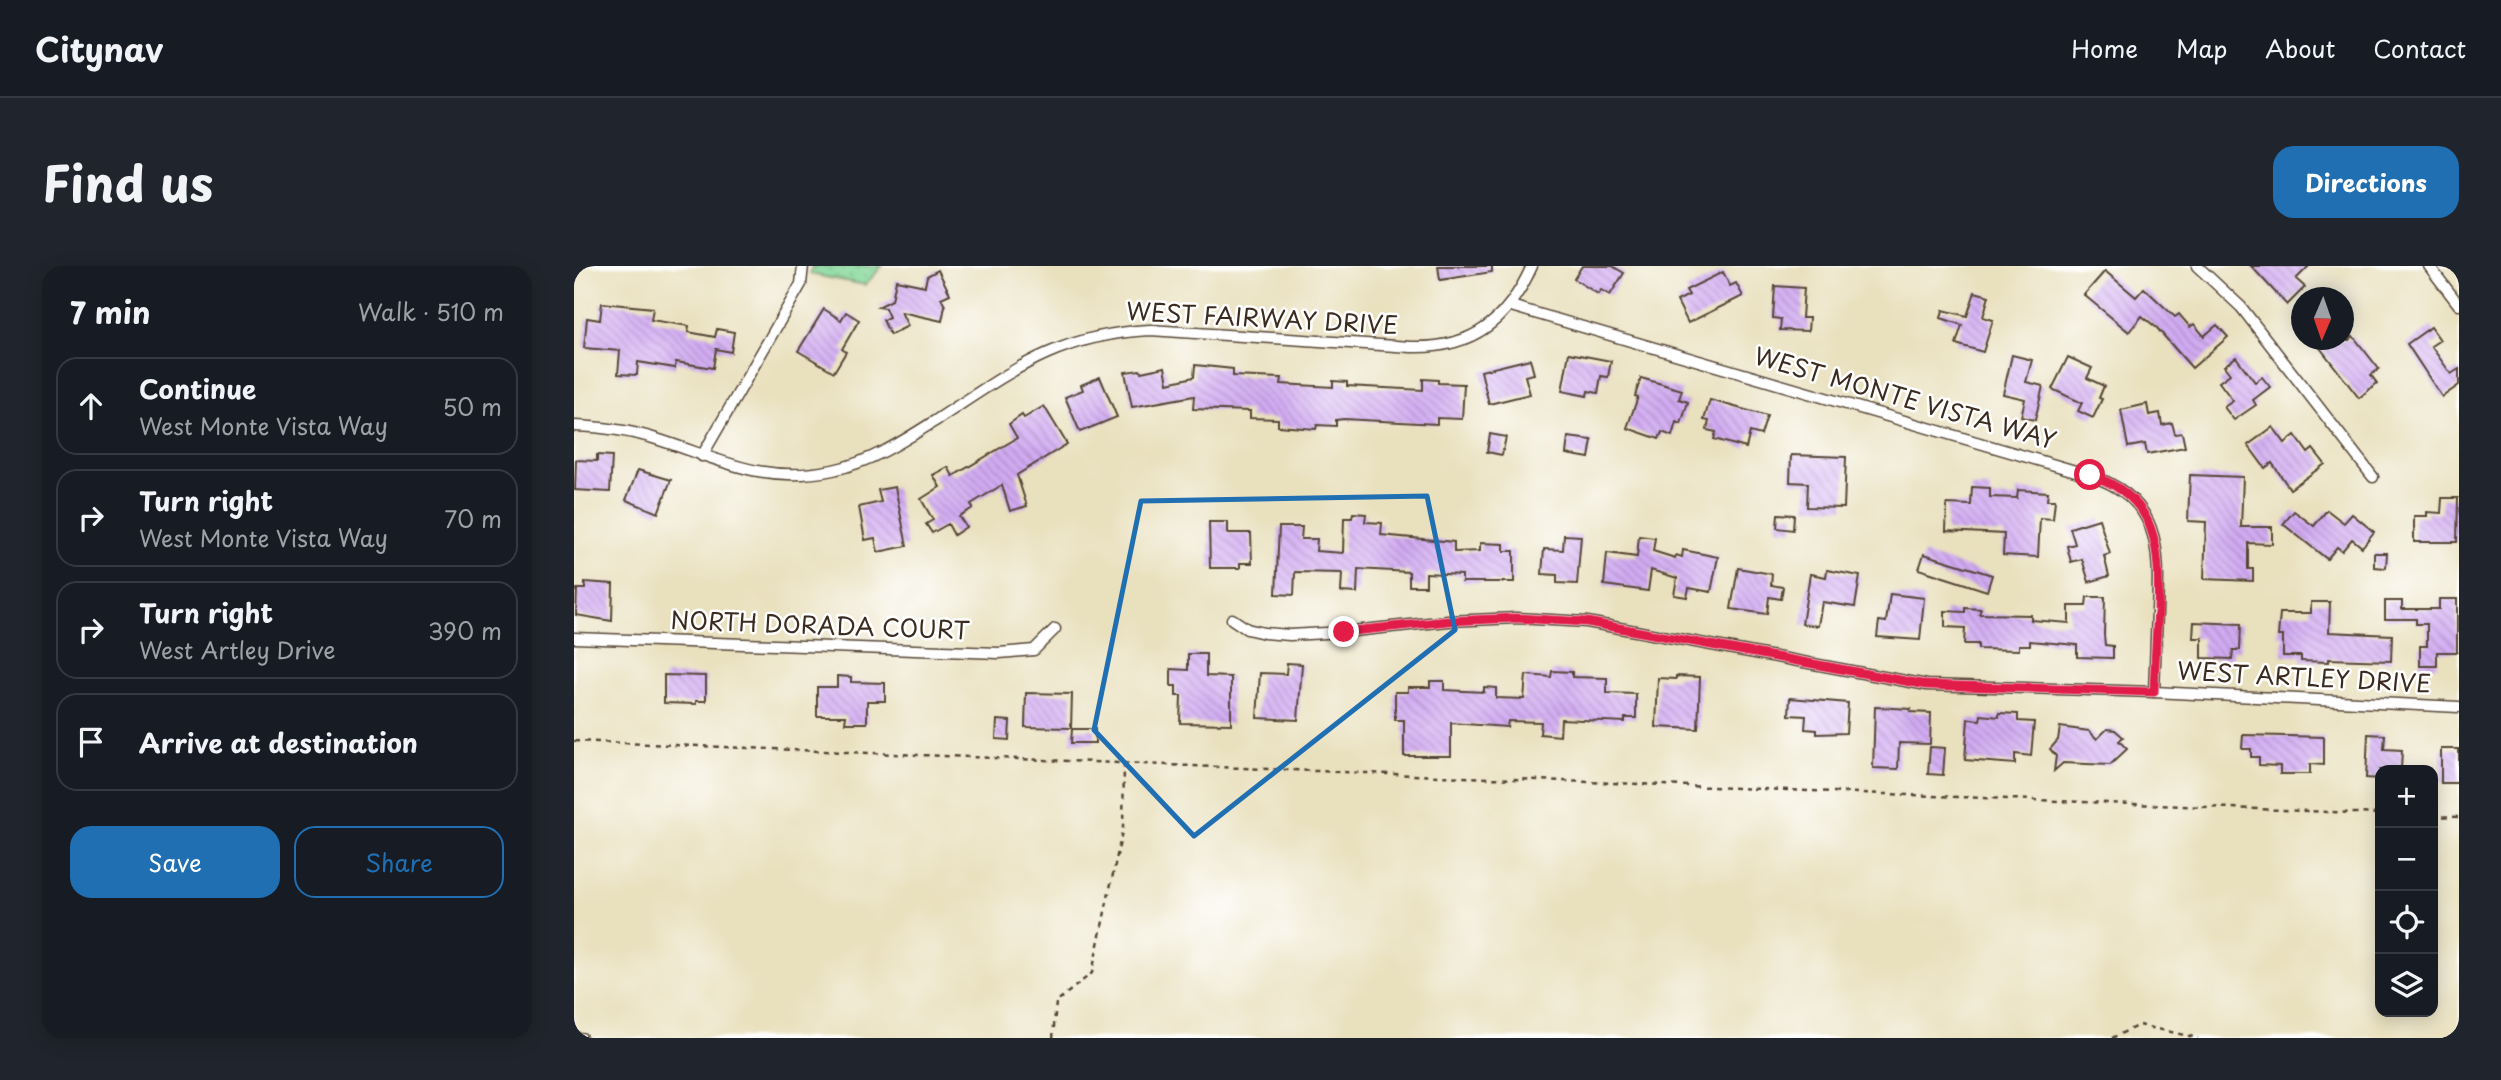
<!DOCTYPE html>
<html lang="en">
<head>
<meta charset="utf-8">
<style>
	body { margin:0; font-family:"Playpen Sans",sans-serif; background:#20242c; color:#f1f3f6 }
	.controls { position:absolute; right:21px; bottom:21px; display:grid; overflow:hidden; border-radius:14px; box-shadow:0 4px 18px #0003 }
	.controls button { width:63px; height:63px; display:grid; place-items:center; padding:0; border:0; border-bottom:2px solid #363941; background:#171b24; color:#f1f3f6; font:35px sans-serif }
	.compass { position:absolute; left:1717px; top:21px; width:63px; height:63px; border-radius:50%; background:#171b24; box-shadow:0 4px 18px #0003; rotate:182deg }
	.stop { position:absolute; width:21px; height:21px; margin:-16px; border:5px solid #e11d48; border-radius:50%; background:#fff }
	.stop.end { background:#e11d48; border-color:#fff; box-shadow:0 2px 7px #0008 }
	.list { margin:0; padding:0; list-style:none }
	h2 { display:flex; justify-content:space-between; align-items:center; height:91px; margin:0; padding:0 28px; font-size:30px }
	h2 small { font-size:23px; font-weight:400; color:#9ea1a6 }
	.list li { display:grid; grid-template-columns:46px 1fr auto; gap:21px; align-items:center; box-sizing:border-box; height:98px; margin:0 14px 14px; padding:0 14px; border:2px solid #363941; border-radius:21px }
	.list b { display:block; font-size:26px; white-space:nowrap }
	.list p { margin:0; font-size:23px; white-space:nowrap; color:#9ea1a6 }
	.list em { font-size:23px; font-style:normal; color:#9ea1a6 }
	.actions { display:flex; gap:14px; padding:21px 28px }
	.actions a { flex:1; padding:16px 0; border:2px solid #1f6fb2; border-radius:21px; text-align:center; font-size:24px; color:#1f6fb2 }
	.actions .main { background:#1f6fb2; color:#fff }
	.icon { flex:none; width:38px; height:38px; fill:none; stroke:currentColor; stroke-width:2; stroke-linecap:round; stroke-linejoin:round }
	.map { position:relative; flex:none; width:1885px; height:772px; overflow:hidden; border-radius:21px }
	header { display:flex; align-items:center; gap:42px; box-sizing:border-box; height:98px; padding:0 35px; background:#171b24; border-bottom:2px solid #363941 }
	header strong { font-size:33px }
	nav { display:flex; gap:38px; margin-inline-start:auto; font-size:24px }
	.intro { display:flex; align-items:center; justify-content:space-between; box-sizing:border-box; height:168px; padding:0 42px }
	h1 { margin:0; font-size:49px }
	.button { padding:18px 32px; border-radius:21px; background:#1f6fb2; color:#fff; font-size:24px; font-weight:700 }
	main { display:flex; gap:42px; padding:0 42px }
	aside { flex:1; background:#171b24; border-radius:21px; box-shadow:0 4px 18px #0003 }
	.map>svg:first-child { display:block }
	.grass { fill:url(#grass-dots); stroke:#60805c; stroke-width:2 }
	.building { fill:url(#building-back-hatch) }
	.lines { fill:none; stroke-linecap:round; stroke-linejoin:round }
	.service-casing { stroke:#554536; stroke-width:8 }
	.minor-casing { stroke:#554536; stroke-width:13 }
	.path { stroke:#554536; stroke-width:2.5; stroke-dasharray:5 5; stroke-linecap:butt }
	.service { stroke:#fff; stroke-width:5 }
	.minor { stroke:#fff; stroke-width:10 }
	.route { stroke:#e11d48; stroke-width:9 }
	.marked { fill:none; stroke:#1f6fb2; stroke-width:5; stroke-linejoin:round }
	.labels { text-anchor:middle; stroke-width:5; stroke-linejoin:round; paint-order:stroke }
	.street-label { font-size:24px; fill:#3b2a1e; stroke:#fff }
</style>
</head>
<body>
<header>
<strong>Citynav</strong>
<nav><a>Home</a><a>Map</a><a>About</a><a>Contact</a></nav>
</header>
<div class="intro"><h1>Find us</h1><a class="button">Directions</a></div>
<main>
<aside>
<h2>7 min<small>Walk · 510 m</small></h2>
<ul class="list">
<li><svg class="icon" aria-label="ahead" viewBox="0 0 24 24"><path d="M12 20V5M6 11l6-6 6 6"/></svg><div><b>Continue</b><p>West Monte Vista Way</p></div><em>50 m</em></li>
<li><svg class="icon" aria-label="right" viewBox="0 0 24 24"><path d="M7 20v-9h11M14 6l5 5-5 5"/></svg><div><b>Turn right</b><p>West Monte Vista Way</p></div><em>70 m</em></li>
<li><svg class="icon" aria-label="right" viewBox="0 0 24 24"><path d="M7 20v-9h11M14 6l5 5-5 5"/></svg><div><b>Turn right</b><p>West Artley Drive</p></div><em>390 m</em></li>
<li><svg class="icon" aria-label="arrive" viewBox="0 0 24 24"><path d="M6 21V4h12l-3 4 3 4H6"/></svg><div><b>Arrive at destination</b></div></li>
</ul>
<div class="actions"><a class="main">Save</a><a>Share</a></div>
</aside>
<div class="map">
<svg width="1885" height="772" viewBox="0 0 1885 772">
	<defs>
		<pattern id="grass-dots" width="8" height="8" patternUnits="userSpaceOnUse" patternTransform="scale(1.75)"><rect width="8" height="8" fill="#84d799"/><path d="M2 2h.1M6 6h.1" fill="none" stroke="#73b983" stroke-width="1.8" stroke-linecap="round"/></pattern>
		<pattern id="building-back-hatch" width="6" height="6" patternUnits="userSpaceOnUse" patternTransform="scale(1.75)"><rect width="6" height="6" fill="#d2abf3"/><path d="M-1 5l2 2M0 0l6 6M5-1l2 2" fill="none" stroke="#ac8bc4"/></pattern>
	</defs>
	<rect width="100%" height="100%" fill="#fff"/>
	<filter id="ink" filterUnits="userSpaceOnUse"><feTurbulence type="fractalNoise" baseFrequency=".0143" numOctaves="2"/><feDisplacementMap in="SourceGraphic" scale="14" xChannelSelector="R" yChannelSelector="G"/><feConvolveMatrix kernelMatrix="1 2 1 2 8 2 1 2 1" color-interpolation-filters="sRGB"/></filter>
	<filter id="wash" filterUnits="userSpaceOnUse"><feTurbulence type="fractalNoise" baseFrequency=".00686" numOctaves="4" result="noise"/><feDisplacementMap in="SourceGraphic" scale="28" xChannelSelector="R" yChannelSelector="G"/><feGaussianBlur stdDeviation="1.57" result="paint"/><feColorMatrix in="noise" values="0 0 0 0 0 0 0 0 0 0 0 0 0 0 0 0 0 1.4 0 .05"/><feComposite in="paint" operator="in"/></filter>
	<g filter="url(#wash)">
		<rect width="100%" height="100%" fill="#e9e0bd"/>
		<path class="grass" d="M238,0H308L291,19L236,8Z"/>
		<g id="blocks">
			<g class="building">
				<path d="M864,0H918V6L866,14Z"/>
				<path d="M1008,0H1038L1050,7L1036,29L1027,24L1024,28L1000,13Z"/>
				<path d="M1677,0H1735L1722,13L1731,21L1713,39Z"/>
				<path d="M364,4L376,28L367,32L371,40L368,55L327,46L334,60L316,69L309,54L315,51L311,42L304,41L318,34L322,14L351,20L353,10Z"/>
				<path d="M1531,5L1562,31L1570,22L1601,51L1605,48L1616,61L1620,58L1630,70L1643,59L1654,71L1618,102L1583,62L1568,50L1555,66L1510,29Z"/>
				<path d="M1149,6L1156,20L1162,17L1169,30L1114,57L1103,35L1115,29L1112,24Z"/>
				<path d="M1201,20L1230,22L1228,52H1235L1234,65L1206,64L1207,53L1199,52Z"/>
				<path d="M1401,26L1415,30L1409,51L1419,54L1409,86L1382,78L1388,59L1367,52L1369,44L1393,50Z"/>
				<path d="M28,37L79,42L77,54L115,60L114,66L141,71L143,63L160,66L157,86L142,83L139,102L102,96L101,102L64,96L63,109L44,108L46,85L10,82L13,52L26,54Z"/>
				<path d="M250,43L267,54L272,46L285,54L268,83L272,86L260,106L224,85Z"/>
				<path d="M1857,61L1866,74L1857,80L1877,108L1885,103V119L1868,131L1833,78Z"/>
				<path d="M1779,70L1805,103L1797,109L1803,117L1785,132L1740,74H1775Z"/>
				<path d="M995,87L1037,95L1034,111L1027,110L1024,127L1014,125L1013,130L988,125Z"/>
				<path d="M1438,89L1458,94L1452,116L1469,120L1461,154L1447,151L1451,133L1429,128Z"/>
				<path d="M1494,91L1518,102L1513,112L1530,120L1525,132L1528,133L1519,152L1504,145L1508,137L1478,123Z"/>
				<path d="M1662,91L1681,116L1688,111L1696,121L1679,134L1682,139L1660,154L1650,141L1659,135L1645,116L1656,108L1650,100Z"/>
				<path d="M956,93L960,108L951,110L956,128L915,138L907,105Z"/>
				<path d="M621,99L659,103V110L708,112L707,118L759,121V115L773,116V120L849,124V113L864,114V117L890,118L888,153L863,152V158L770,153L762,154V160L743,159L742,163L704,160V153L676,152V145L619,143L620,130L558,141L551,106L566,104L567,106L591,101L594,117L620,111Z"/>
				<path d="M526,111L543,151L506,166L491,131L509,124L507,119Z"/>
				<path d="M1067,112L1108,124L1105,133L1114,136L1107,158L1102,156L1098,170L1088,166L1085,173L1053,162L1064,131L1061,130Z"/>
				<path d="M1136,134L1193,150L1187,169L1176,166L1172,182L1140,173L1142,166L1133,164L1135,155L1130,154Z"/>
				<path d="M1573,138L1575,149L1586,147L1588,159L1598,157L1601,168L1608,167L1611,181L1573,188L1571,178L1554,181L1547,144Z"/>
				<path d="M470,140L493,178L443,209L453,240L436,245L428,219L397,238L399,242L385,250L392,261L380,269L374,258L358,267L352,258L359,254L347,233L366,221L359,209L374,201L379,210L443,172L435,158L448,149L450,152Z"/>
				<path d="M1699,161L1711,177L1721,169L1734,187L1739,183L1751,198L1716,223L1698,197L1691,202L1674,179Z"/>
				<path d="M916,168L932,171L928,189L913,186Z"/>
				<path d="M994,171L1018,174L1015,192L992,188Z"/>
				<path d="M23,189L38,190L36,226L1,224L2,194L23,195Z"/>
				<path d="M1217,189L1272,191L1270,242L1233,241L1234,217L1216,216Z"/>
				<path d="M64,204L97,214L84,247L52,234Z"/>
				<path d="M1616,209L1669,211L1667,261H1698V278L1674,277V303H1679V315L1630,313L1632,256L1614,255Z"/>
				<path d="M321,221L333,280L304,286L301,272L291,274L285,241L307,236L304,224Z"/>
				<path d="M1398,221L1416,222V231L1443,232L1444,224L1474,226L1473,234H1481L1479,253L1466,252L1464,291L1429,289L1430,268L1372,265L1373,238L1397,239Z"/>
				<path d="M1868,232H1884L1883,276H1840V250H1853V246L1867,247Z"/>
				<path d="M1753,244L1770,257L1778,248L1800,266L1788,281L1778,273L1768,285L1763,281L1753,293L1709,258L1720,245L1740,260Z"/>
				<path d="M779,247L792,248L791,256L808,257L807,269L880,276V286L906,285V277L930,278V285H940V316H888V309L852,307V320H835V306L784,303L783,327L767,326L768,307L721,306L720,329L702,328L705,261H728L727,273H743L742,285L769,287L770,252H778Z"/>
				<path d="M1204,248L1220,249L1219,264L1203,262Z"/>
				<path d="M1525,253L1536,288L1530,290L1535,310L1515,316L1508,293L1497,296L1493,280L1501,278L1496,262Z"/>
				<path d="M635,256H654V267H677L678,297H666V302H636Z"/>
				<path d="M990,269L1007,270L1003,318L983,317V309L968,308L970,283L989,284Z"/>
				<path d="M1065,270L1081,272L1079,285L1101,292L1102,289L1108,291L1109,284L1144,291L1137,326L1115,322L1113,331L1100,329L1103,312L1077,304L1074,325L1030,319L1033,287L1063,291Z"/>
				<path d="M1800,287H1813L1812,302L1800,301Z"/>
				<path d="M1350,288L1418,309L1413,325L1345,303Z"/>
				<path d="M1164,302L1198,308L1197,319L1209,321L1207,333L1195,331L1193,348L1157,343Z"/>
				<path d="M1253,304L1286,310L1281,341L1248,336L1244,360L1228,358L1236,308L1252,311Z"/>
				<path d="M11,316L39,318L38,355L2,349L3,323H11Z"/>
				<path d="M1316,328L1350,332L1346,374L1303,371L1305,355L1312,356Z"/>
				<path d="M1513,331H1531L1530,369L1531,379L1539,380V392L1503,391V379L1456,375V379H1445V384L1404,383V378H1390L1391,362L1371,361V345L1391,346V342L1407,343L1405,348L1457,349V354L1495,357V340H1512Z"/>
				<path d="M1865,333H1883V386H1863V400H1846V380H1853V358H1842V353H1811V335H1828V343H1865Z"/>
				<path d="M1737,336H1756L1755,366L1818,369L1817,395L1754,393V396L1727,395V390H1709V370H1704L1706,347H1737Z"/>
				<path d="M1620,356L1667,358L1666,384H1659L1658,393L1628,392V372H1619Z"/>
				<path d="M614,388H632V410L657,411V458L606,457L607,430H602V420H597V403L614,404Z"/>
				<path d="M713,397L728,398L724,454L683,452L686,407L712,408Z"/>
				<path d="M978,405L998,406V411L1033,412V427L1062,428V452H1051V456L987,453L986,470L966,468L967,456L934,455L933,461L877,457V490H830V454H821V426H834V421H856V415H870V424L910,426V421L922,422V432L950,433L952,409L977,411Z"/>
				<path d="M90,409L132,410V435H122V438L90,437Z"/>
				<path d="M263,410L277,411V416L311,417V435H293V457H271L272,450H243V421H263Z"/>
				<path d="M1102,410L1126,411L1124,463L1082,461L1084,412L1102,413Z"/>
				<path d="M452,427L498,428L497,462L451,461Z"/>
				<path d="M1216,432L1274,437L1272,467L1243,468V464L1231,463L1232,450L1215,449Z"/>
				<path d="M1301,441L1337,443L1336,446L1357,447L1356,478L1325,477L1324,503L1299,502Z"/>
				<path d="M1425,447L1444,448V455L1460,456L1457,490L1441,488V498L1391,494L1394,453L1406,454L1407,449L1425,451Z"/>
				<path d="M423,454L436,455L435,474L422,473Z"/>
				<path d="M1486,461L1515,465L1523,473L1533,463L1541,464L1549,471L1545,475L1553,483L1536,499L1489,497L1480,505L1482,490L1476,483L1484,474Z"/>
				<path d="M498,463H521V477H497Z"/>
				<path d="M1794,468L1811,469L1810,483L1828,484L1827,504H1806V513L1792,512Z"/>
				<path d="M1669,469L1750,471V499L1736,498V508H1706V500L1685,499V491H1677V483H1668Z"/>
				<path d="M1356,481L1371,482L1369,509L1354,508Z"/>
				<rect x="1867" y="483" width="18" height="34"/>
			</g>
		</g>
	</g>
	<g filter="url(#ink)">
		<use href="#blocks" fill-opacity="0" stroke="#554536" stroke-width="2"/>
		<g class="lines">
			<defs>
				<path id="service" d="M0,769L9,770V772"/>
				<g id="minor">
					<path d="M1623,0L1667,41L1799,211"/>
					<path d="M1855,0L1885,39"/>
					<path d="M937,40L1515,209C1586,232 1586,282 1583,345C1582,372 1581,399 1580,426"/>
					<path d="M0,160C27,161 53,164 79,172C145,192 186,219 259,204C298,196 331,174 364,153C439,104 483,69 576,64L837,81C899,83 934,54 958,0"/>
					<path d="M128,190L227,18L229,0"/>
					<path d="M658,353L673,363L690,367L716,369L770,366L874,355L943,352L1013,356L1353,419L1580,426L1885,441"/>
					<path d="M0,372L425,387L460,384L481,363"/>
				</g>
			</defs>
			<use href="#service" class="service-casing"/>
			<use href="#minor" class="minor-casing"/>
			<g class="path">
				<path d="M0,475L1806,548"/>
				<path d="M1859,550L1885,551"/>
				<path d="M479,772L482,736L518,707L549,561L550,498"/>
				<path d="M1538,772L1565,759L1624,772"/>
			</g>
			<use href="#service" class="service"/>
			<use href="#minor" class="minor"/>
		</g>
	</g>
	<g class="lines" filter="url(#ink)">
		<path class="route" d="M770,366L874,355L943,352L1013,356L1353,419L1580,426C1581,399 1582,372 1584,345C1586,283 1585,231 1516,209"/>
	</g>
	<path class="marked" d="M853,230L881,364L620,570L520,464L567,235Z"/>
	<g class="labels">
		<g class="street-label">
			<text transform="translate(688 53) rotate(3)" y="8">WEST FAIRWAY DRIVE</text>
			<text transform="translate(1331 133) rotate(16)" y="8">WEST MONTE VISTA WAY</text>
			<text transform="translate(246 360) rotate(2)" y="8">NORTH DORADA COURT</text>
			<text transform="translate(1730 412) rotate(3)" y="8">WEST ARTLEY DRIVE</text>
		</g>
	</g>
</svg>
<div class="controls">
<button>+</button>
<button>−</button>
<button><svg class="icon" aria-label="locate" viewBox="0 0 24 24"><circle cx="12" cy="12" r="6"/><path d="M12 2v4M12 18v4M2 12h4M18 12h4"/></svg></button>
<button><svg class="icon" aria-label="layers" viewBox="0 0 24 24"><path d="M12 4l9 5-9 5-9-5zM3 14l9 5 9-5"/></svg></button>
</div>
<svg class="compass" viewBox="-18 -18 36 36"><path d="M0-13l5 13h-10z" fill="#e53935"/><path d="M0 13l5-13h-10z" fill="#9ea1a6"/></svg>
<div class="stop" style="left:1516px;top:209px"></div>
<div class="stop end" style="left:770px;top:366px"></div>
</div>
</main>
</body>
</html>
